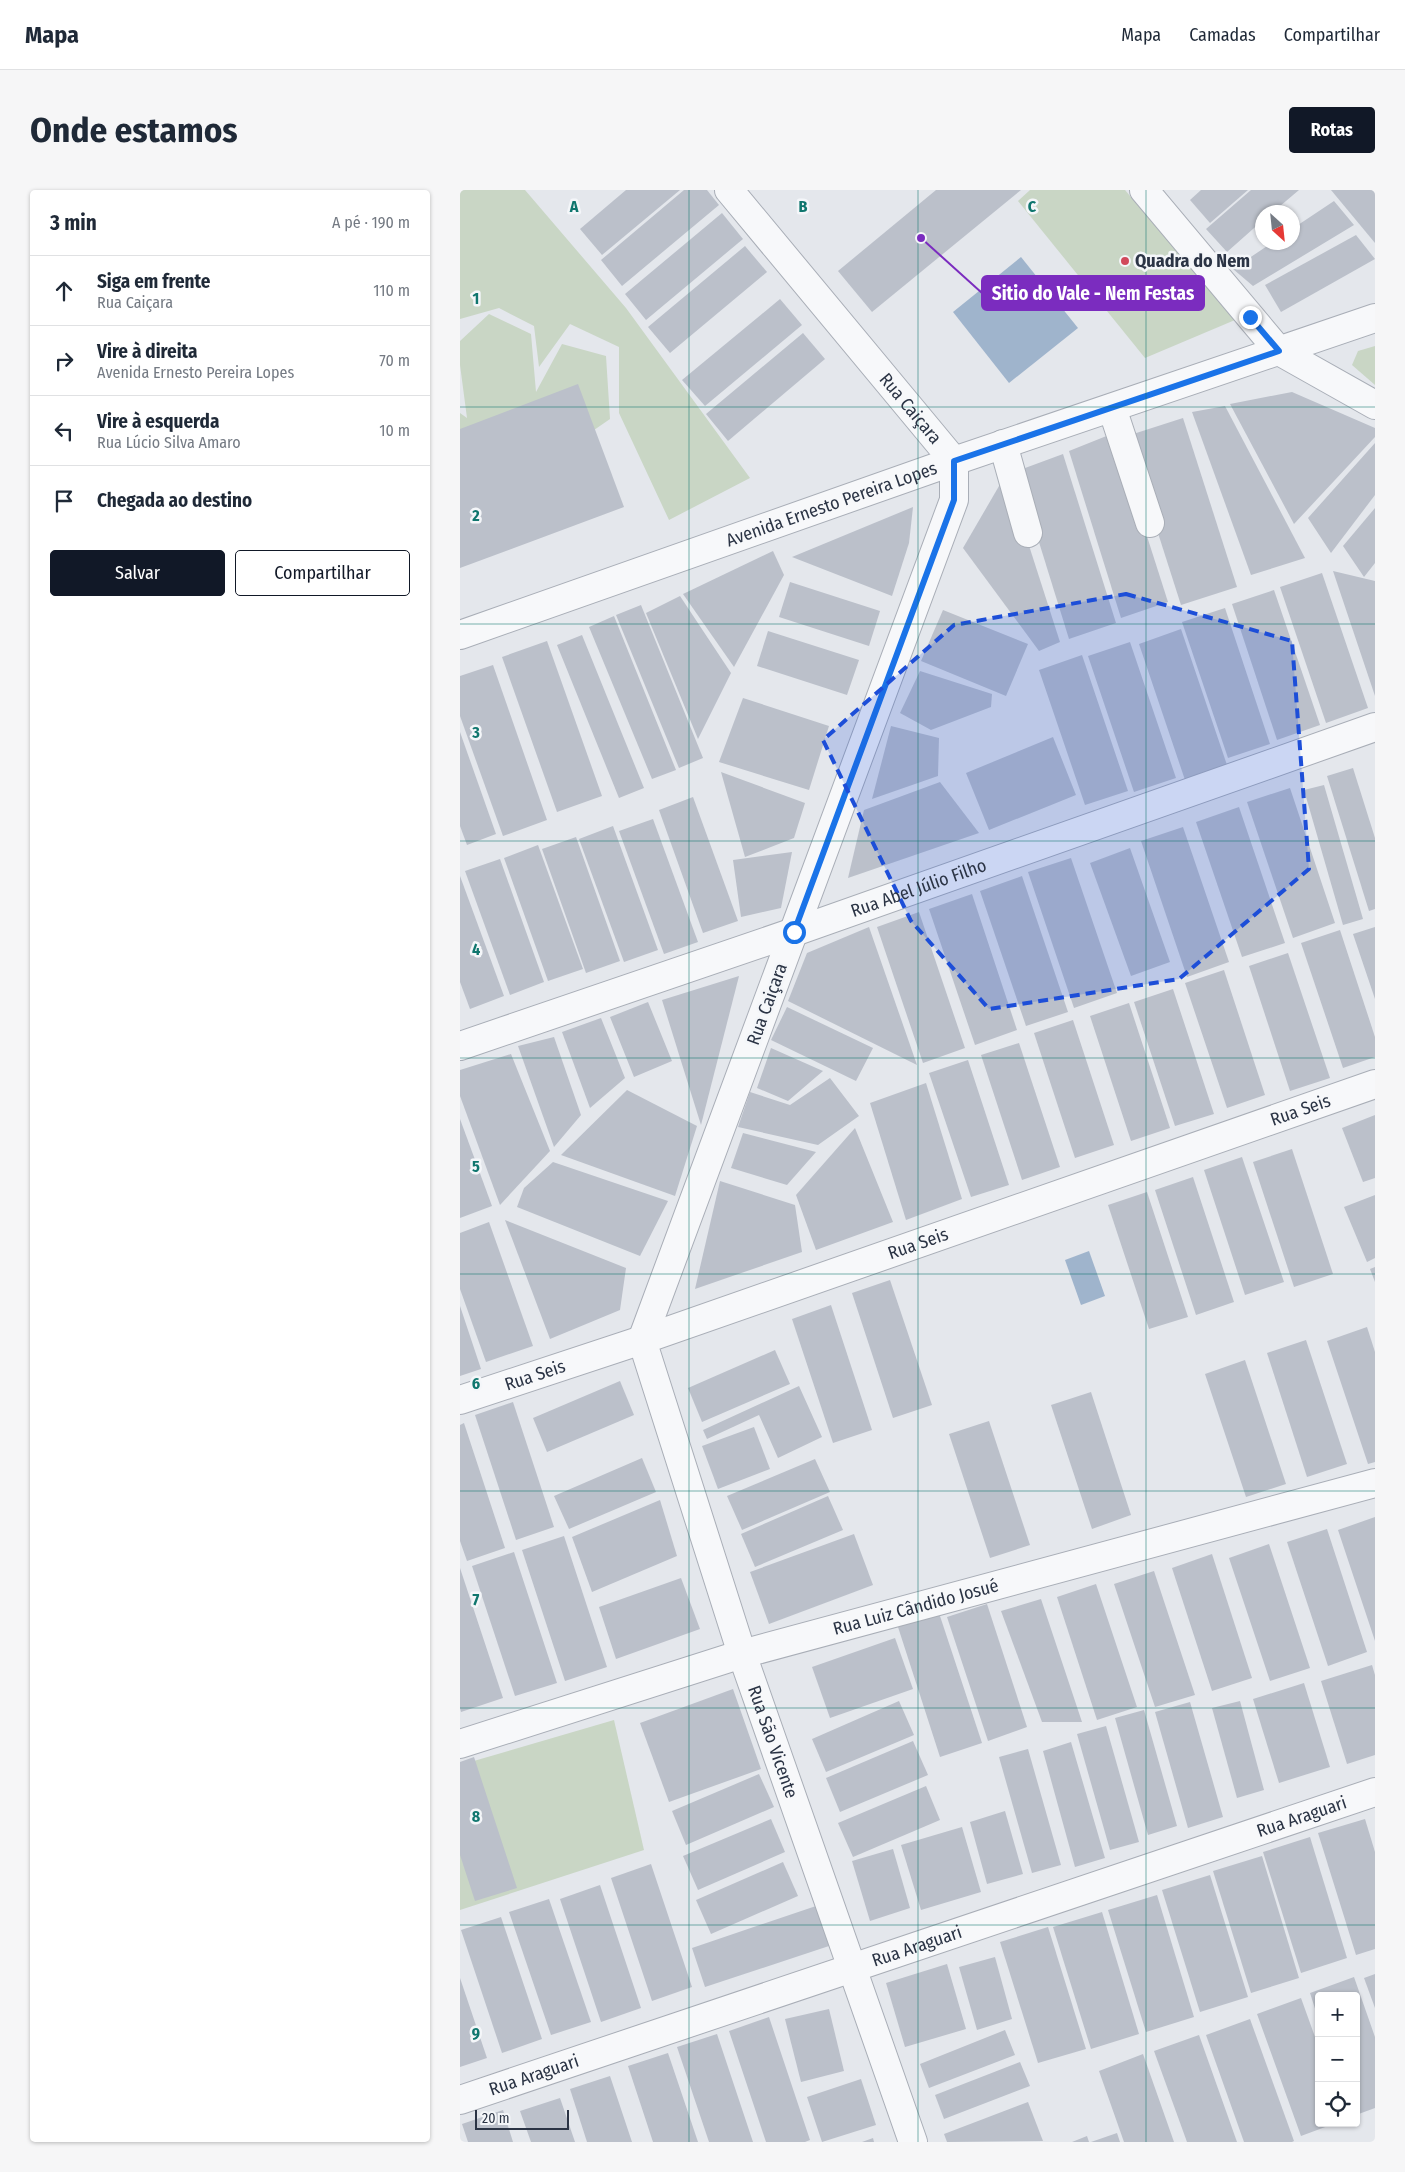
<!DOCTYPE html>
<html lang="pt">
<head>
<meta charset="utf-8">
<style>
	body { margin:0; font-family:"Fira Sans Condensed",sans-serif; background:#f6f6f7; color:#1f2937 }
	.controls { position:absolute; right:15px; bottom:15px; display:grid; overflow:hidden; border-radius:5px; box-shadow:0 1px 4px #0004 }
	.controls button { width:45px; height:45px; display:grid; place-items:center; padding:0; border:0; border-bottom:1px solid #e0e1e3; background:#fff; color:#1f2937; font:25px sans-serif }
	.compass { position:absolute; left:795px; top:15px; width:45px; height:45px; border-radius:50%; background:#fff; box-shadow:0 1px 4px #0004; rotate:153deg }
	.scale { position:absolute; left:15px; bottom:12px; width:94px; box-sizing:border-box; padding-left:5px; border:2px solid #2b3445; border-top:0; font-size:14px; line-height:18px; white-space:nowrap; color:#2b3445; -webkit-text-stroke:4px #f4f6f9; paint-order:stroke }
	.stop { position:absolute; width:15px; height:15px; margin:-11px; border:4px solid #1a73e8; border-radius:50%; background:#fff }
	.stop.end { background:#1a73e8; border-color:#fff; box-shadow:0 1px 5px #0008 }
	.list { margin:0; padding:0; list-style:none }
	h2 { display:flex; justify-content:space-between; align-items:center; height:65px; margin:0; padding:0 20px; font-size:21px }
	h2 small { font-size:16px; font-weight:400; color:#747a83 }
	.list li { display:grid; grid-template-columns:32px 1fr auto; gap:15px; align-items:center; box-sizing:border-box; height:70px; padding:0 20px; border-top:1px solid #e0e1e3 }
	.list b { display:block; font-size:19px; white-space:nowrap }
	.list p { margin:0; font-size:16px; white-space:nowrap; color:#747a83 }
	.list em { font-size:16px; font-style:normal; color:#747a83 }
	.actions { display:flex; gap:10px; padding:15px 20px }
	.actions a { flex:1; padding:11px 0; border:1px solid #111827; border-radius:5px; text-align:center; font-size:18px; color:#111827 }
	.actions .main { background:#111827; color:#fff }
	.icon { flex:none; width:28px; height:28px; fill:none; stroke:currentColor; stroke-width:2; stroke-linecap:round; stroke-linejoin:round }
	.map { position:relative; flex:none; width:915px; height:1952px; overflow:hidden; border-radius:5px }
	header { display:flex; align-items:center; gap:30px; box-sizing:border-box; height:70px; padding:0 25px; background:#fff; border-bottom:1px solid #e0e1e3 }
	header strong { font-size:24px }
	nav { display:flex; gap:28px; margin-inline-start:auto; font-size:18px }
	.intro { display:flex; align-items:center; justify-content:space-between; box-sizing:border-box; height:120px; padding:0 30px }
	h1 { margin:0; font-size:35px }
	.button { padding:12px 22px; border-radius:5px; background:#111827; color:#fff; font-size:18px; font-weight:700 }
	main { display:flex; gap:30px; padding:0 30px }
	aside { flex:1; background:#fff; border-radius:5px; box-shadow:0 1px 4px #0004 }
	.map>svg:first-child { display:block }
	.green { fill:#c9d6c5 }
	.water { fill:#9fb4cc }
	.building { fill:#bbc0ca }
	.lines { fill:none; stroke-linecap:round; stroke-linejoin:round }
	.minor-casing { stroke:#a9aeb7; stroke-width:30 }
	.minor { stroke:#f7f8fa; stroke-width:28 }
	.route { stroke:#1a73e8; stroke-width:6 }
	.marked { fill:#1d4ed8; fill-opacity:0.2; stroke:#1d4ed8; stroke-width:4; stroke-dasharray:10 6; stroke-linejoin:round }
	.grid { fill:none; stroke:#0f766e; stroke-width:1; stroke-opacity:0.55 }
	.poi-dot { fill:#d1495b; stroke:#f4f6f9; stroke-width:2 }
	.labels { text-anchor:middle; stroke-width:5; stroke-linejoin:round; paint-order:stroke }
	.poi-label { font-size:18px; font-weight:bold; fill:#2b3445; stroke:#f4f6f9; text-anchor:start }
	.street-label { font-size:18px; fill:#2b3445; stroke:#f4f6f9 }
	.grid-label { font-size:16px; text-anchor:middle; font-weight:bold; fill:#0f766e; stroke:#f4f6f9; stroke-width:5; stroke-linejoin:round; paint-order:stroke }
	.leader { fill:none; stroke:#7b2cbf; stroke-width:2 }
	.callout-dot { fill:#7b2cbf; stroke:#f4f6f9; stroke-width:2 }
	.callout { fill:#7b2cbf; stroke:#7b2cbf; stroke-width:2 }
	.callout-label { font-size:19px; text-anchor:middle; font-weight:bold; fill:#fff }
</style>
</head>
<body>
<header>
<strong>Mapa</strong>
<nav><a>Mapa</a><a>Camadas</a><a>Compartilhar</a></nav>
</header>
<div class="intro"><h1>Onde estamos</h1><a class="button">Rotas</a></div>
<main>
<aside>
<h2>3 min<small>A pé · 190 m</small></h2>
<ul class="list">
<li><svg class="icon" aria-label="ahead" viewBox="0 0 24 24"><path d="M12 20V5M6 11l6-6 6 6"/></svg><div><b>Siga em frente</b><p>Rua Caiçara</p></div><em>110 m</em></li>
<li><svg class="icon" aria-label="right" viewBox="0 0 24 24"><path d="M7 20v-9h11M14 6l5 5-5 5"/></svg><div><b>Vire à direita</b><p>Avenida Ernesto Pereira Lopes</p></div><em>70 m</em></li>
<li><svg class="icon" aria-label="left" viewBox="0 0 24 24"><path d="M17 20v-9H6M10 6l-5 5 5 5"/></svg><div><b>Vire à esquerda</b><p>Rua Lúcio Silva Amaro</p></div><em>10 m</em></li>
<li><svg class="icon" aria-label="arrive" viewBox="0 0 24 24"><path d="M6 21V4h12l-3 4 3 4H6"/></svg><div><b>Chegada ao destino</b></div></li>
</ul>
<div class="actions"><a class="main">Salvar</a><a>Compartilhar</a></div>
</aside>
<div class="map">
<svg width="915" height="1952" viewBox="0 0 915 1952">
	<rect width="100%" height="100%" fill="#e4e7ec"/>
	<g class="green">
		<path d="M0,0H65L166,118L290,288L209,330L159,223V157L110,134L79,177L74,136L39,118L0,129Z"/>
		<path d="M570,0H665L775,130L685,168L558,11Z"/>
		<path d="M29,124L71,144L76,202L102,154L146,166L150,229L37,307L0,293V223L7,228L0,175V151Z"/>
		<path d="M915,156V195L892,175L898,161Z"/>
		<path d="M154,1530L184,1660L0,1720V1575Z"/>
	</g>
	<g class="water">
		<path d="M561,67L618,138L549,193L493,122Z"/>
		<path d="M629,1061L645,1106L621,1115L605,1070Z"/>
	</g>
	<g class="building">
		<path d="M166,0H220L142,65L120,39Z"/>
		<path d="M224,0H247L259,15L162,96L141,70Z"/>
		<path d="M476,0H561L412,122L378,81Z"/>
		<path d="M741,0H788L750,33L730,10Z"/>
		<path d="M791,0H839L813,22H802V31L767,62L746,39Z"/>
		<path d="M871,0H915V53Z"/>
		<path d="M874,11L894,35L793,96L773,79L813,52H832V39Z"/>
		<path d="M262,23L283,49L186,130L165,104Z"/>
		<path d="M896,45L915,69L821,122L805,95Z"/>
		<path d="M285,56L307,82L210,163L188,137Z"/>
		<path d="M320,109L342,135L245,216L222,190Z"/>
		<path d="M343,143L365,169L268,251L246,224Z"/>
		<path d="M118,194L164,317L0,378V239Z"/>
		<path d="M832,202L915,238V247L834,334L770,214Z"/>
		<path d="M765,216L845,368L791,385L732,222Z"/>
		<path d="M723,228L777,397L721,415L667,246Z"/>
		<path d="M654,243L708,412L661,428L609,261Z"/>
		<path d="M915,253V305L871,363L848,328Z"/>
		<path d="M603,264L656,433L609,449L557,281Z"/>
		<path d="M546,284L600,452L579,461L503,358Z"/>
		<path d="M453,317L449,353L432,406L332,367Z"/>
		<path d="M915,318V373L904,387L883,356Z"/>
		<path d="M313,361L324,385L274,477L223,404Z"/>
		<path d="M873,381L915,391V506Z"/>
		<path d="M862,383L908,518L866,533L820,397Z"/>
		<path d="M330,392L420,421L409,456L319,427Z"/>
		<path d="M814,400L860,535L817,550L772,414Z"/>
		<path d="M220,406L271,483L238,549L186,423Z"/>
		<path d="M181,415L243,568L219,578L156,425Z"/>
		<path d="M765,418L810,554L768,568L722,432Z"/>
		<path d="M483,420L568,454L546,506L461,471Z"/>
		<path d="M154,426L216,580L192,589L129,437Z"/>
		<path d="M721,439L767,575L725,590L679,454Z"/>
		<path d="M308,441L399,470L387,505L297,476Z"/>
		<path d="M122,445L184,598L159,608L97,455Z"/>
		<path d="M87,451L142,606L97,622L42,467Z"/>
		<path d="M670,452L716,588L674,602L628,466Z"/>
		<path d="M622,465L668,601L625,615L579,480Z"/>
		<path d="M33,475L87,630L43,646L0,526V486Z"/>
		<path d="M460,481L532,504L531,517L471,540L440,523Z"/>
		<path d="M283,508L369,536L349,600L259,572Z"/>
		<path d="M431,536L479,548L478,586L412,609Z"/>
		<path d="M0,542L36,644L7,655L0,636Z"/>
		<path d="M593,547L616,605L529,640L506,583Z"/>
		<path d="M893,578L915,648V719L909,721L867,586Z"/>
		<path d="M261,582L345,613L334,648L285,667Z"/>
		<path d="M480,592L519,643L388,688L404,620Z"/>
		<path d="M864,595L903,729L883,735L844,600Z"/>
		<path d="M830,598L875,733L833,748L787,612Z"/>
		<path d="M233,607L278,731L243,743L199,620Z"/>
		<path d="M779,617L825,753L782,767L736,632Z"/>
		<path d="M193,629L238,752L204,764L159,641Z"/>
		<path d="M153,636L198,760L164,772L119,649Z"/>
		<path d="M723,637L769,772L727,787L681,651Z"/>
		<path d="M116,647L160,771L126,783L82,659Z"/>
		<path d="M78,655L123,779L88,791L44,668Z"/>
		<path d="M670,658L710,772L671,786L630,673Z"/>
		<path d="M332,662L321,718L281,727L273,670Z"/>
		<path d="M611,668L657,803L614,818L568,682Z"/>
		<path d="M40,669L84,792L50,805L5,681Z"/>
		<path d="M0,686L44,806L10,819L0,792Z"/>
		<path d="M562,686L608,822L566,836L520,701Z"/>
		<path d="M512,704L557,840L515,855L469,719Z"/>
		<path d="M459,722L505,858L463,873L417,737Z"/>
		<path d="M409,737L457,875L328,811L347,763Z"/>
		<path d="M915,737V809L893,744Z"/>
		<path d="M880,740L915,847V867L883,878L841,753Z"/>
		<path d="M828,763L870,888L830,901L789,776Z"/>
		<path d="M764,780L805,905L767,918L725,793Z"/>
		<path d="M279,786L241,935L202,810Z"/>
		<path d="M713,799L754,924L715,936L674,812Z"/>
		<path d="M188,812L212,871L174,887L150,827Z"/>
		<path d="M669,813L710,938L671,951L630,826Z"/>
		<path d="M327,817L413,858L396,891L311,850Z"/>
		<path d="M141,828L165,888L130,918L102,842Z"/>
		<path d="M613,830L654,955L615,968L574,843Z"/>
		<path d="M94,847L121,925L94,957L58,856Z"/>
		<path d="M559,853L600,977L562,990L521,865Z"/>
		<path d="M311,858L363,881L328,911L297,898Z"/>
		<path d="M51,864L90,961L40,1015L0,906V880Z"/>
		<path d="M508,870L549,995L511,1007L469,883Z"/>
		<path d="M370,888L399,926L358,955L278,937L290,902L330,915Z"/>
		<path d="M466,893L502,1009L446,1030L410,913Z"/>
		<path d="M167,900L237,936L215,1006L101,965Z"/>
		<path d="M915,925V988L903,992L882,938Z"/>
		<path d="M0,929L32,1016L0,1028Z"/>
		<path d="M395,938L433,1032L356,1060L336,1005Z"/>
		<path d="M283,943L356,962L327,995L271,978Z"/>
		<path d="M832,959L873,1084L834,1097L793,972Z"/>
		<path d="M782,967L824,1092L785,1105L744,980Z"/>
		<path d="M93,972L208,1011L180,1066L57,1017L64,998Z"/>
		<path d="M733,987L774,1112L736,1125L695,1000Z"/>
		<path d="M260,991L335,1015L342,1062L235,1099Z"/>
		<path d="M687,1002L728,1127L689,1139L648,1015Z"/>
		<path d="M915,1005V1068L907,1072L884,1017Z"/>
		<path d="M45,1030L166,1078L160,1120L90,1149Z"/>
		<path d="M29,1032L73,1156L26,1172L0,1099V1043Z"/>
		<path d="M915,1077V1092L910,1079Z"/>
		<path d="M430,1090L472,1215L433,1228L392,1103Z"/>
		<path d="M371,1115L412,1240L373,1253L332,1129Z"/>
		<path d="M0,1116L21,1179L0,1186Z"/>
		<path d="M907,1137L915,1162V1272L908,1274L867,1151Z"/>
		<path d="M846,1150L887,1274L847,1287L807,1163Z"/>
		<path d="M315,1160L330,1194L242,1232L228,1198Z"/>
		<path d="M785,1170L826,1294L786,1307L745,1184Z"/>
		<path d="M160,1191L174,1225L87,1262L73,1228Z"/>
		<path d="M339,1196L362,1247L318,1268L299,1225L247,1249L243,1240Z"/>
		<path d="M631,1202L671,1325L632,1339L591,1215Z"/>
		<path d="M53,1212L94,1337L56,1350L15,1225Z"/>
		<path d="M529,1231L570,1355L530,1368L489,1244Z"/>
		<path d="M4,1233L45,1358L7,1371L0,1351V1235Z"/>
		<path d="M294,1237L310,1279L258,1299L242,1256Z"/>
		<path d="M182,1268L196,1302L109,1339L94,1306Z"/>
		<path d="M355,1269L370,1302L282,1340L267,1306Z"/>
		<path d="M368,1306L383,1340L295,1377L281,1344Z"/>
		<path d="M200,1310L217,1366L132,1402L112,1347Z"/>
		<path d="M915,1327V1451L878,1340Z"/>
		<path d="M867,1339L907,1462L868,1476L827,1352Z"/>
		<path d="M394,1344L413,1395L309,1434L290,1382Z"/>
		<path d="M104,1346L147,1477L105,1491L62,1360Z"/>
		<path d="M809,1354L850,1478L810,1491L769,1368Z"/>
		<path d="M54,1362L97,1493L55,1506L12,1376Z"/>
		<path d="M752,1364L792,1488L752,1501L712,1378Z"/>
		<path d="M0,1378L43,1508L1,1522L0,1518Z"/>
		<path d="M694,1381L735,1505L695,1517L654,1394Z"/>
		<path d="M221,1388L240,1439L156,1469L139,1417Z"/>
		<path d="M636,1394L677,1517L637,1530L597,1407Z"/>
		<path d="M581,1409L622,1532H582L541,1421Z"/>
		<path d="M527,1414L567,1537L528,1551L487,1427Z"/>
		<path d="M479,1423L522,1553L480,1567L438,1437Z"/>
		<path d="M435,1448L453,1499L370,1528L352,1477Z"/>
		<path d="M912,1475L915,1485V1565L887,1574L861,1491Z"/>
		<path d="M844,1493L870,1577L819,1593L793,1509Z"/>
		<path d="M273,1499L301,1579L209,1612L180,1533Z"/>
		<path d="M439,1511L454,1545L366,1582L352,1549Z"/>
		<path d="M780,1511L804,1600L777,1608L752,1518Z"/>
		<path d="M730,1512L763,1627L728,1638L695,1522Z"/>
		<path d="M684,1520L717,1636L688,1645L655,1528Z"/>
		<path d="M646,1536L679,1652L650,1660L617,1544Z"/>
		<path d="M453,1551L468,1585L380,1622L366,1588Z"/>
		<path d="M611,1552L645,1668L615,1677L583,1561Z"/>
		<path d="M568,1559L601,1675L572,1683L539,1567Z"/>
		<path d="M14,1567L57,1698L15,1711L0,1665V1572Z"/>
		<path d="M299,1584L314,1617L226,1655L212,1621Z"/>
		<path d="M466,1596L480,1630L393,1667L378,1633Z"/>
		<path d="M545,1621L563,1684L527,1694L510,1632Z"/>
		<path d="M311,1629L325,1662L238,1700L223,1666Z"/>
		<path d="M905,1629L915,1662V1759L896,1765L858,1643Z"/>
		<path d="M502,1637L521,1702L461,1720L441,1655Z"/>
		<path d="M850,1647L887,1768L841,1783L803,1662Z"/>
		<path d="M433,1659L450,1718L410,1731L392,1671Z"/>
		<path d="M802,1666L839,1788L791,1803L753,1681Z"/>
		<path d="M323,1672L338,1706L251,1744L236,1710Z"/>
		<path d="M191,1674L232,1797L192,1811L151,1688Z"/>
		<path d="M750,1685L788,1807L740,1822L702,1700Z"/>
		<path d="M140,1695L181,1818L141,1832L100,1709Z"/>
		<path d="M697,1705L734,1827L686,1842L648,1720Z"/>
		<path d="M89,1709L131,1832L91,1845L49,1722Z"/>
		<path d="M356,1716L369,1756L245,1797L232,1758Z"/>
		<path d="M642,1722L679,1844L631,1859L593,1737Z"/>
		<path d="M41,1727L82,1849L42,1863L1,1740Z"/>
		<path d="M588,1737L626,1859L578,1873L540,1752Z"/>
		<path d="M535,1767L552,1829L517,1840L499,1777Z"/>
		<path d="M487,1774L506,1839L445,1857L426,1793Z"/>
		<path d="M915,1784V1818L904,1788Z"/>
		<path d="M894,1787L915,1847V1918L896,1925V1806H859L858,1828L850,1803Z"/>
		<path d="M0,1788L27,1868L0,1877Z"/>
		<path d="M841,1808L859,1858V1933H876L841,1946L797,1824Z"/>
		<path d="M369,1819L384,1881L341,1892L325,1829Z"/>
		<path d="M309,1827L350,1950L345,1952H306L269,1841Z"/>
		<path d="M790,1829L834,1951L832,1952H784L746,1845Z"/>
		<path d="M545,1840L555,1865L469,1898L460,1874Z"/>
		<path d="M257,1844L293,1952H249L217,1857Z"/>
		<path d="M739,1845L777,1952H727L694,1861Z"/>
		<path d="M208,1863L238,1952H193L168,1876Z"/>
		<path d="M683,1864L714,1952H664L639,1881Z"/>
		<path d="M560,1872L570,1896L484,1929L475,1905Z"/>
		<path d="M150,1886L172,1952H127L110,1899Z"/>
		<path d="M401,1889L416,1935L362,1952L347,1907Z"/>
		<path d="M100,1908L115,1952H71L60,1921Z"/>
		<path d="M568,1912L583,1951L487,1952L484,1944Z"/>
		<path d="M43,1920L53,1952H8L2,1934Z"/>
		<path d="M657,1943L660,1952H631Z"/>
		<path d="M627,1946L629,1952H612Z"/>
		<path d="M413,1948L414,1952H402Z"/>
	</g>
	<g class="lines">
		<defs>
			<g id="minor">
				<path id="s1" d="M269,0L494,271V310L182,1150L282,1464L453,1952"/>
				<path d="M684,0L819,161L915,215"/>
				<path d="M652,218L690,333"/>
				<path d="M543,254L568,343"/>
				<path id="s2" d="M0,445L494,271L915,128"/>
				<path id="s3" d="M0,856L334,742L915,537"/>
				<path id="s4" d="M0,1210L182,1150L915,894"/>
				<path id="s5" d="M0,1554L282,1464L915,1293"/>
				<path id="s6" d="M0,1910L915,1602"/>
			</g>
		</defs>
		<use href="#minor" class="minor-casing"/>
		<use href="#minor" class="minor"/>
	</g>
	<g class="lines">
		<path class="route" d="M334,742L494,310V271L819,161L790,127"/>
	</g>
	<path class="marked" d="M666,404L832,451L849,679L719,789L529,819L451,731L363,550L494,435Z"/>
	<path class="grid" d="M229,0V1952M458,0V1952M686,0V1952M0,217H915M0,434H915M0,651H915M0,868H915M0,1084H915M0,1301H915M0,1518H915M0,1735H915"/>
	<circle class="poi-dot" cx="665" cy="71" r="5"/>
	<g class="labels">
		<g class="poi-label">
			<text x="675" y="77">Quadra do Nem</text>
		</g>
		<g class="street-label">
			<text dy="6" stroke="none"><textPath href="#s1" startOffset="284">Rua Caiçara</textPath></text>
			<text dy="6" stroke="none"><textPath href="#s2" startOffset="394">Avenida Ernesto Pereira Lopes</textPath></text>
			<text dy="6" stroke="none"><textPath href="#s3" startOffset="485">Rua Abel Júlio Filho</textPath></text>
			<text transform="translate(307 814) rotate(-70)" y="6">Rua Caiçara</text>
			<text dy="6" stroke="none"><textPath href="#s4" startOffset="889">Rua Seis</textPath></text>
			<text dy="6" stroke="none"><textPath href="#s4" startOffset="484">Rua Seis</textPath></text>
			<text dy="6" stroke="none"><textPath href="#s4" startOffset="79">Rua Seis</textPath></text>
			<text dy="6" stroke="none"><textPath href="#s5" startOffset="476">Rua Luiz Cândido Josué</textPath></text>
			<text dy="6" stroke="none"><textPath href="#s1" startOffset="1710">Rua São Vicente</textPath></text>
			<text dy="6" stroke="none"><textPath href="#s6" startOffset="888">Rua Araguari</textPath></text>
			<text dy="6" stroke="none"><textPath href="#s6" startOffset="482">Rua Araguari</textPath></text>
			<text dy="6" stroke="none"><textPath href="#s6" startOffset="78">Rua Araguari</textPath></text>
		</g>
	</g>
	<g class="grid-label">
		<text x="114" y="22">A</text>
		<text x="343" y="22">B</text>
		<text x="572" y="22">C</text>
		<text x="16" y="114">1</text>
		<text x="16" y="331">2</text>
		<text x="16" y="548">3</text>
		<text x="16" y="765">4</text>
		<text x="16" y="982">5</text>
		<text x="16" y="1199">6</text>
		<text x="16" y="1415">7</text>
		<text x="16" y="1632">8</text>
		<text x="16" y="1849">9</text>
	</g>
	<path class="leader" d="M461 48L522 103"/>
	<circle class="callout-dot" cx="461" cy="48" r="5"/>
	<rect class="callout" x="522" y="86" width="222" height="34" rx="5"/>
	<g class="callout-label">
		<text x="633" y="110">Sitio do Vale - Nem Festas</text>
	</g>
</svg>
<div class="controls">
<button>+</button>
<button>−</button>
<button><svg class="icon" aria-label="locate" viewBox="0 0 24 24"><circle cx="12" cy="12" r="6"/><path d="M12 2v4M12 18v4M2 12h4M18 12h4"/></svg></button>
</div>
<svg class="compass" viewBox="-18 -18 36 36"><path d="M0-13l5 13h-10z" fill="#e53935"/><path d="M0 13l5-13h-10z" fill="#747a83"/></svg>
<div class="scale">20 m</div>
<div class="stop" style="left:334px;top:742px"></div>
<div class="stop end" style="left:790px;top:127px"></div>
</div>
</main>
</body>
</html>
